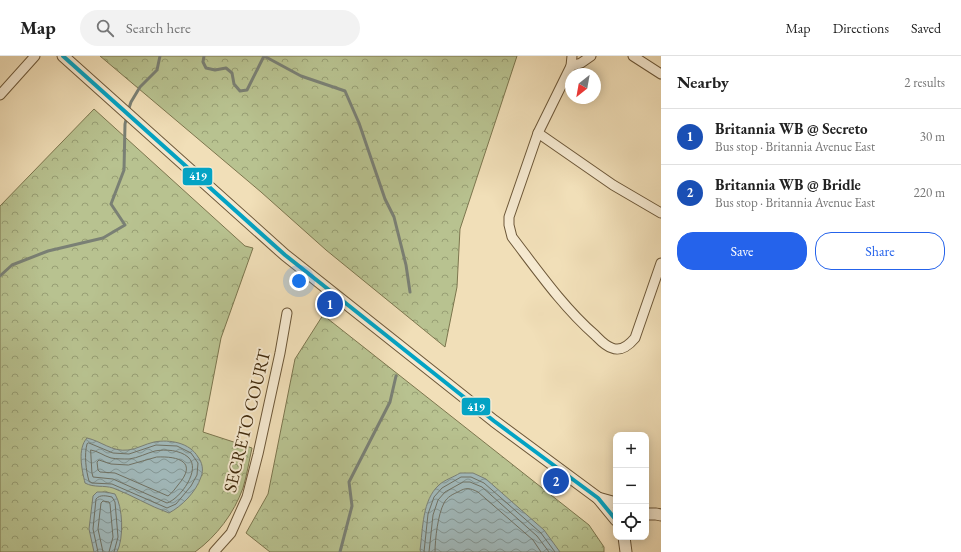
<!DOCTYPE html>
<html lang="en">
<head>
<meta charset="utf-8">
<style>
	body { margin:0; font-family:"EB Garamond",serif; background:#f2f2f2; color:#222 }
	.controls { position:absolute; right:12px; bottom:12px; display:grid; overflow:hidden; border-radius:8px; box-shadow:0 2px 10px #0003 }
	.controls button { width:36px; height:36px; display:grid; place-items:center; padding:0; border:0; border-bottom:1px solid #e0e0e0; background:#fff; color:#222; font:20px sans-serif }
	.compass { position:absolute; left:565px; top:12px; width:36px; height:36px; border-radius:50%; background:#fff; box-shadow:0 2px 10px #0003; rotate:211deg }
	.you { position:absolute; left:299px; top:225px; width:14px; height:14px; margin:-10px; border:3px solid #fff; border-radius:50%; background:#1a73e8; box-shadow:0 0 0 6px #1a73e833 }
	.badge { display:grid; place-items:center; width:26px; height:26px; border-radius:50%; background:#2563eb; color:#fff; font-size:13px; font-weight:700 }
	.pin { position:absolute; translate:-50% -50%; border:2px solid #fff; box-shadow:0 1px 4px #0006 }
	.list { margin:0; padding:0; list-style:none }
	h2 { display:flex; justify-content:space-between; align-items:center; height:52px; margin:0; padding:0 16px; font-size:17px }
	h2 small { font-size:13px; font-weight:400; color:#767676 }
	.list li { display:grid; grid-template-columns:26px 1fr auto; gap:12px; align-items:center; box-sizing:border-box; height:56px; padding:0 16px; border-top:1px solid #e0e0e0 }
	.list b { display:block; font-size:15px; white-space:nowrap }
	.list p { margin:0; font-size:13px; white-space:nowrap; color:#767676 }
	.list em { font-size:13px; font-style:normal; color:#767676 }
	.actions { display:flex; gap:8px; padding:12px 16px }
	.actions a { flex:1; padding:9px 0; border:1px solid #2563eb; border-radius:16px; text-align:center; font-size:14px; color:#2563eb }
	.actions .main { background:#2563eb; color:#fff }
	.icon { flex:none; width:22px; height:22px; fill:none; stroke:currentColor; stroke-width:2; stroke-linecap:round; stroke-linejoin:round }
	.map { position:relative; flex:none; width:661px; height:496px; overflow:hidden }
	header { display:flex; align-items:center; gap:24px; box-sizing:border-box; height:56px; padding:0 20px; background:#fff; border-bottom:1px solid #e0e0e0 }
	header strong { font-size:19px }
	nav { display:flex; gap:22px; margin-inline-start:auto; font-size:14px }
	.search { width:280px; height:36px; background:#f2f2f2; display:flex; align-items:center; gap:10px; box-sizing:border-box; padding:0 14px; border-radius:22px; color:#767676; font-size:15px }
	main { display:flex }
	aside { flex:1; background:#fff }
	.map>svg:first-child { display:block }
	.park { fill:url(#park-crowns); stroke:#7c764e }
	.water { fill:url(#water-waves); stroke:#7a8075 }
	.lines { fill:none; stroke-linecap:round; stroke-linejoin:round }
	.shore { stroke:#707264; stroke-width:1 }
	.stream { stroke:#7a8075; stroke-width:3 }
	.minor-casing { stroke:#6c5738; stroke-width:11 }
	.tertiary-casing { stroke:#6c5738; stroke-width:13 }
	.minor { stroke:#f6ead1; stroke-width:9 }
	.tertiary { stroke:#f6ead1; stroke-width:11 }
	.bus-1-casing { stroke:#f6ead1; stroke-width:7 }
	.bus-1 { stroke:#03a3c4; stroke-width:4 }
	.labels { text-anchor:middle; stroke-width:4; stroke-linejoin:round; paint-order:stroke }
	.street-label { font-size:18px; fill:#402a0d; stroke:#f6ead1 }
	.line-badge { stroke:#f6ead1; stroke-width:1.5 }
	.badge-label { font-size:11px; text-anchor:middle; font-weight:bold; fill:#fff }
</style>
</head>
<body>
<header>
<strong>Map</strong>
<div class="search"><svg class="icon" aria-label="search" viewBox="0 0 24 24"><circle cx="10" cy="10" r="6"/><path d="M15 15l6 6"/></svg>Search here</div>
<nav><a>Map</a><a>Directions</a><a>Saved</a></nav>
</header>
<main>
<div class="map">
<svg width="661" height="496" viewBox="0 0 661 496">
	<defs>
		<pattern id="park-crowns" width="20" height="18" patternUnits="userSpaceOnUse"><rect width="20" height="18" fill="#b8c290"/><path d="M2 6a3 3 0 1 1 6 0M12 15a3 3 0 1 1 6 0" fill="none" stroke="#979e74"/></pattern>
		<pattern id="water-waves" width="16" height="10" patternUnits="userSpaceOnUse"><rect width="16" height="10" fill="#a1b9bb"/><path d="M0 5q4-4 8 0t8 0" fill="none" stroke="#859796"/></pattern>
	</defs>
	<rect width="100%" height="100%" fill="#f1dfb8"/>
	<filter id="stains"><feTurbulence type="fractalNoise" baseFrequency=".005" numOctaves="4"/><feColorMatrix values="0 0 0 0 .2 0 0 0 0 .09 0 0 0 0 .02 0 0 0 .5 -.17"/></filter>
	<radialGradient id="worn" r=".72"><stop offset=".6" stop-color="#630" stop-opacity="0"/><stop offset="1" stop-color="#630" stop-opacity=".3"/></radialGradient>
	<g class="park">
		<path d="M100,0H517L460,173L457,231L445,291L326,194L261,136Z"/>
		<path d="M94,53L245,190L253,192L221,282L203,376L252,392C249,405 247,419 243,432C234,457 217,480 195,496H0V150Z"/>
		<path d="M323,259L589,469L604,491V496H270L246,477L268,438L295,303Z"/>
	</g>
	<g class="water">
		<path d="M87,382C101,385 112,396 128,394C137,393 145,388 154,386C170,383 190,387 198,401C202,406 204,414 201,421C196,436 182,450 169,457C149,450 132,439 113,432C104,429 94,432 85,427C82,414 77,393 87,382Z"/>
		<path d="M460,417H473L486,423L544,474L560,496H421L420,494C423,473 422,444 439,429C444,424 454,421 460,417Z"/>
		<path d="M97,436H106L115,438C123,451 124,482 117,496H94L89,473L93,440Z"/>
	</g>
	<g class="lines">
		<g class="shore">
			<path d="M89,387L113,397L129,398L156,389L177,390L191,397L198,407L197,419L191,430L176,448L167,452L112,428L92,427L89,425C86,415 84,398 87,388Z"/>
			<path d="M91,394C98,395 104,400 111,402C116,403 124,403 129,403C138,402 147,397 155,395C165,393 180,394 188,401C202,413 180,443 167,447L113,423L93,421L92,417Z"/>
			<path d="M157,401C179,400 198,406 178,429C175,433 172,437 168,440L115,417L100,416L98,414L97,406L99,404L111,408L128,409Z"/>
			<path d="M98,496L93,473L96,443C100,438 107,440 112,441L115,446L118,481L114,496"/>
			<path d="M103,496L98,473L101,447L103,445L109,446L110,448L113,481L109,496"/>
			<path d="M424,496L428,458L434,441L442,432L461,421H471L484,427L541,477L555,496"/>
			<path d="M429,496L433,459L438,444L445,436L463,426H470L482,431L537,480L549,496"/>
			<path d="M435,496C435,483 438,458 444,447C447,441 453,438 458,436C466,431 470,432 478,436L533,484L541,496"/>
		</g>
		<g class="stream">
			<path d="M204,0L203,6L206,12L215,14L226,12L232,17L234,28L240,35L247,34L264,0"/>
			<path d="M264,0L301,20L345,35L359,67L385,143L394,161L406,209L410,236"/>
			<path d="M128,55L131,46L140,31L157,14L160,0"/>
			<path d="M0,220L12,209L48,195L103,182L125,169L111,148L124,114L125,68L127,60"/>
			<path d="M340,496L352,450L349,426L390,346L396,320"/>
		</g>
		<defs>
			<g id="minor">
				<path d="M572,0L571,10L538,77L509,161V169L512,181C538,215 563,251 595,279C600,284 605,290 612,292C621,296 630,288 635,282L661,207"/>
				<path d="M633,0L661,18"/>
				<path d="M571,10L581,7L591,0"/>
				<path d="M0,39L35,0"/>
				<path d="M538,77L613,129L661,157"/>
				<path d="M214,496L231,477L247,441L258,398L280,297L287,257"/>
			</g>
			<g id="tertiary">
				<path d="M63,0L285,199L494,365L598,442L616,464"/>
				<path d="M598,442L616,447"/>
				<path d="M646,458H656L661,459"/>
				<path d="M624,481L626,496"/>
			</g>
		</defs>
		<use href="#minor" class="minor-casing"/>
		<use href="#tertiary" class="tertiary-casing"/>
		<use href="#minor" class="minor"/>
		<use href="#tertiary" class="tertiary"/>
		<defs>
			<path id="bus-1" d="M63,0L285,199L494,365L598,442L616,464"/>
		</defs>
		<use href="#bus-1" class="bus-1-casing"/>
		<use href="#bus-1" class="bus-1"/>
	</g>
	<g class="labels">
		<g class="street-label">
			<text transform="translate(247 365) rotate(-76)" y="6">SECRETO COURT</text>
		</g>
	</g>
	<g class="line-badge">
		<rect x="182" y="111" width="31" height="19" rx="4" fill="#03a3c4"/>
		<rect x="461" y="341" width="30" height="19" rx="4" fill="#03a3c4"/>
	</g>
	<g class="badge-label">
		<text x="198" y="124">419</text>
		<text x="476" y="355">419</text>
	</g>
	<rect width="100%" height="100%" filter="url(#stains)"/>
	<rect width="100%" height="100%" fill="url(#worn)"/>
</svg>
<div class="controls">
<button>+</button>
<button>−</button>
<button><svg class="icon" aria-label="locate" viewBox="0 0 24 24"><circle cx="12" cy="12" r="6"/><path d="M12 2v4M12 18v4M2 12h4M18 12h4"/></svg></button>
</div>
<svg class="compass" viewBox="-18 -18 36 36"><path d="M0-13l5 13h-10z" fill="#e53935"/><path d="M0 13l5-13h-10z" fill="#767676"/></svg>
<div class="you"></div>
<div class="pin badge" style="left:330px;top:248px;background:#1a4fb4">1</div>
<div class="pin badge" style="left:556px;top:425px;background:#1a4fb4">2</div>
</div>
<aside>
<h2>Nearby<small>2 results</small></h2>
<ul class="list">
<li><span class="badge" style="background:#1a4fb4">1</span><div><b>Britannia WB @ Secreto</b><p>Bus stop · Britannia Avenue East</p></div><em>30 m</em></li>
<li><span class="badge" style="background:#1a4fb4">2</span><div><b>Britannia WB @ Bridle</b><p>Bus stop · Britannia Avenue East</p></div><em>220 m</em></li>
</ul>
<div class="actions"><a class="main">Save</a><a>Share</a></div>
</aside>
</main>
</body>
</html>
